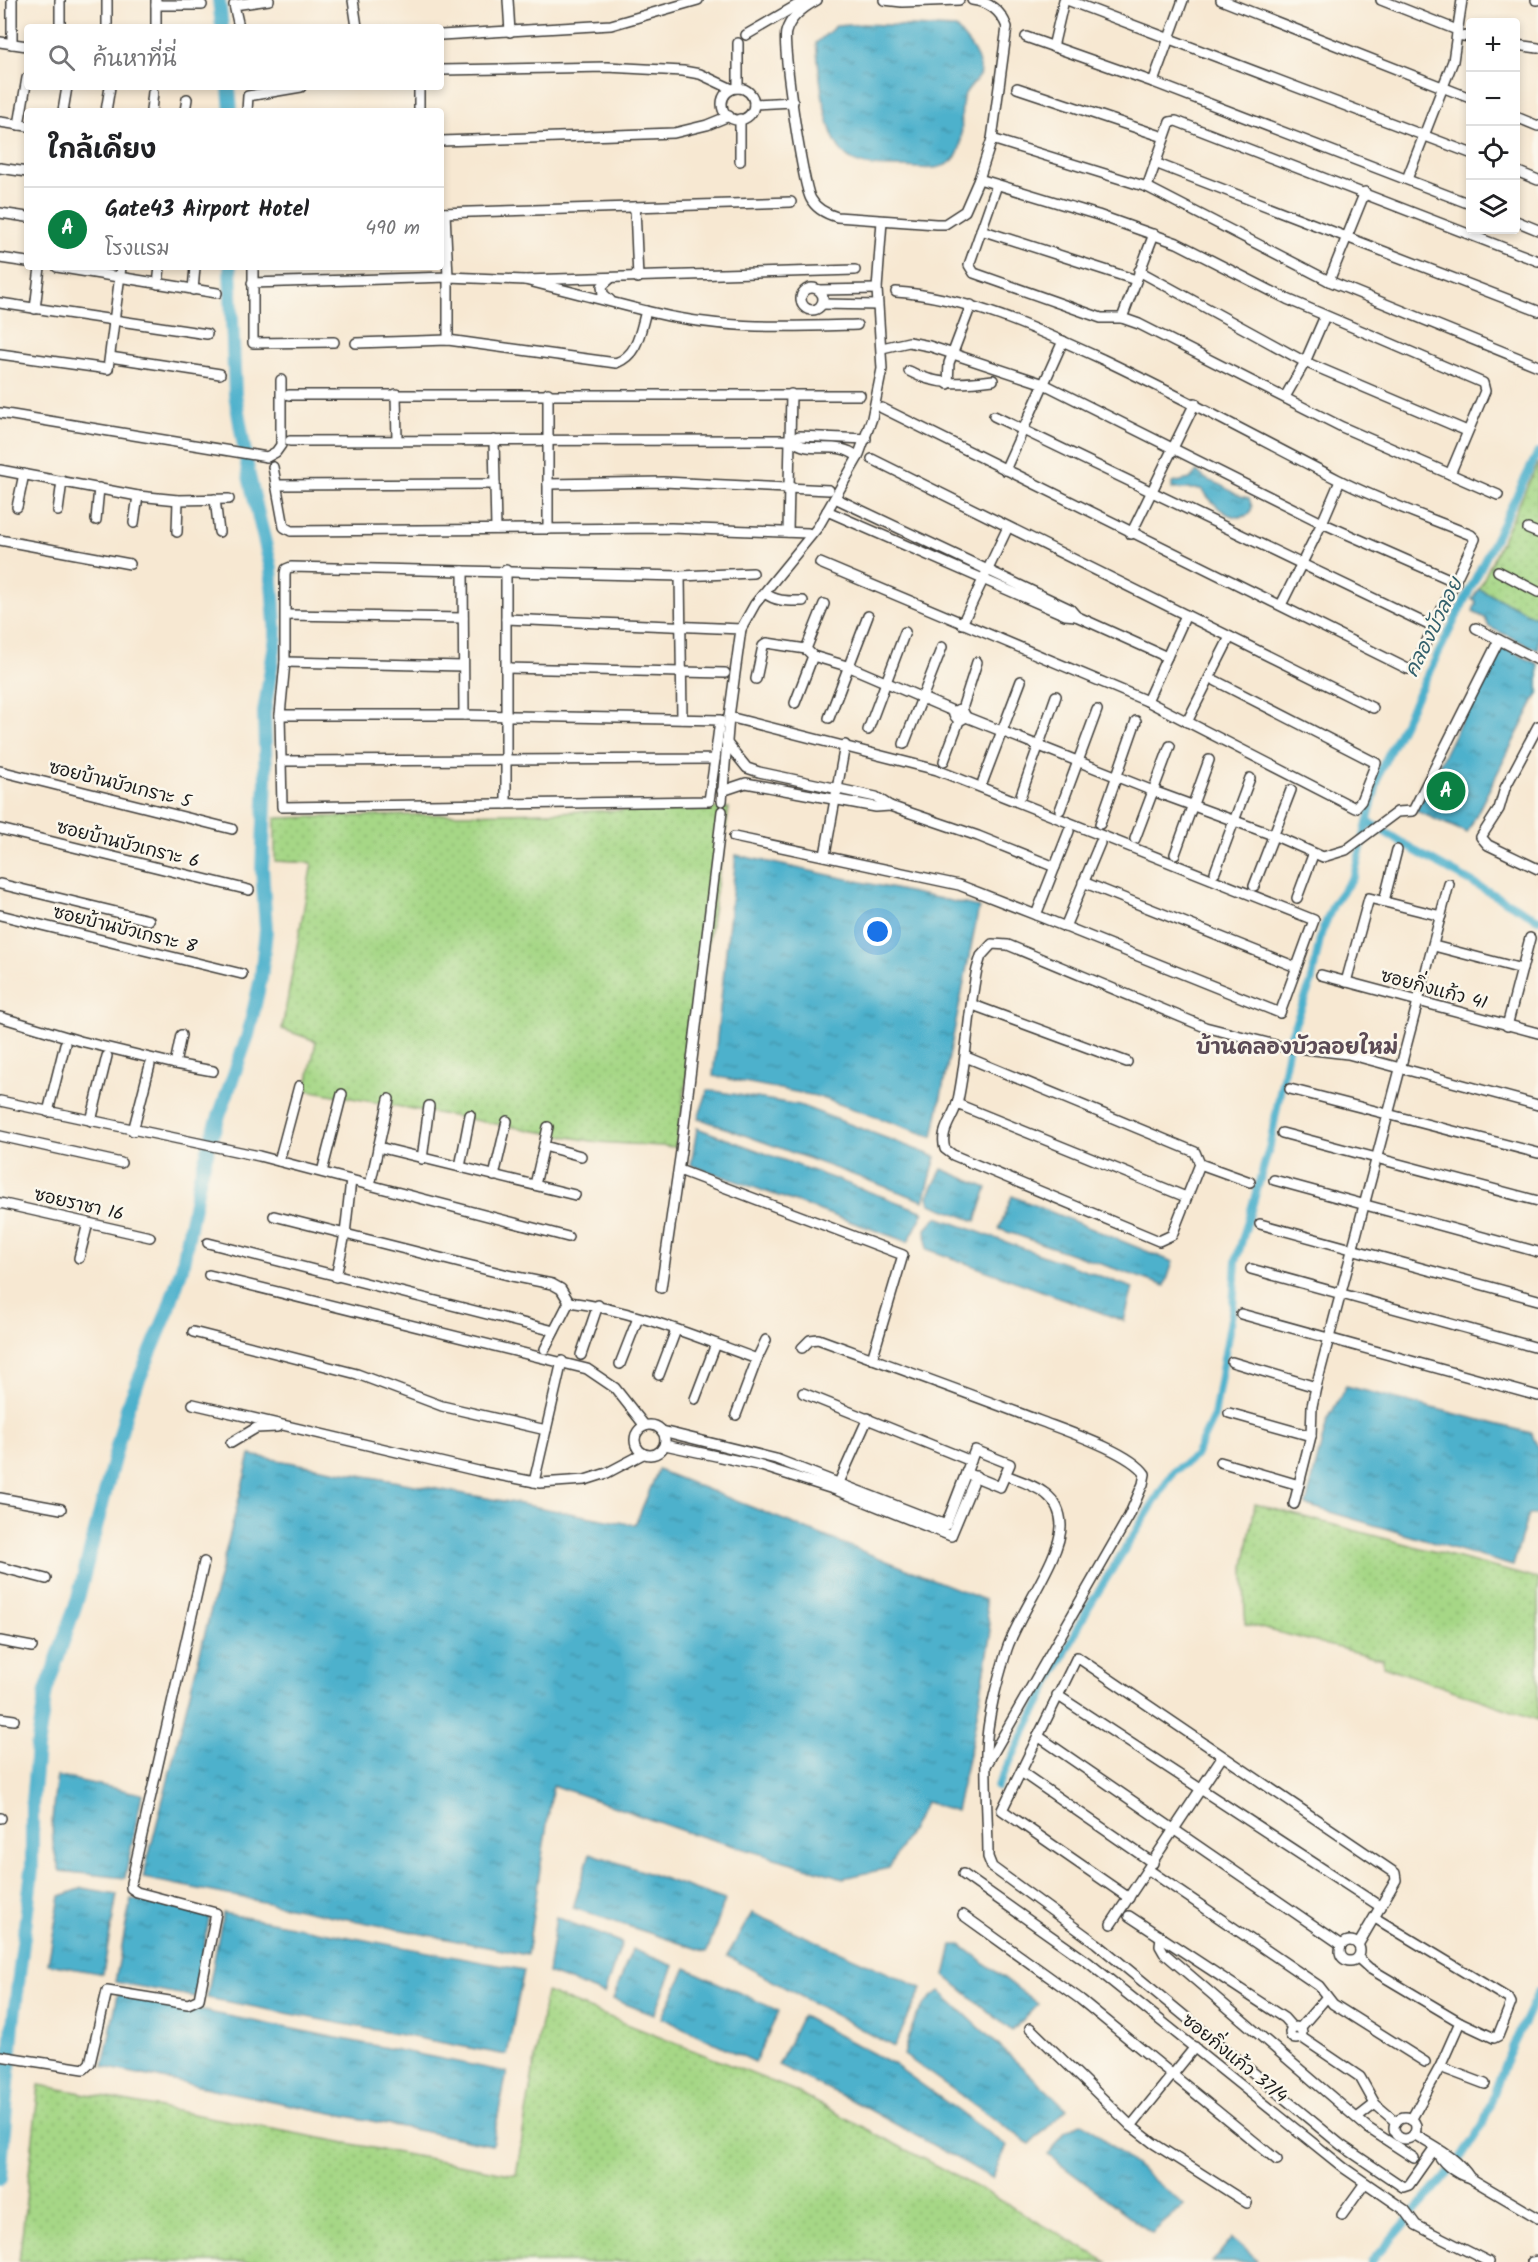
<!DOCTYPE html>
<html lang="th">
<head>
<meta charset="utf-8">
<style>
	body { margin:0; font-family:Kalam,"Playpen Sans Thai",sans-serif; background:#f2f2f2; color:#202124 }
	.controls { position:absolute; right:18px; top:18px; display:grid; overflow:hidden; border-radius:6px; box-shadow:0 3px 9px #0003 }
	.controls button { width:54px; height:54px; display:grid; place-items:center; padding:0; border:0; border-bottom:2px solid #e0e0e0; background:#fff; color:#202124; font:30px sans-serif }
	.you { position:absolute; left:878px; top:932px; width:21px; height:21px; margin:-15px; border:4px solid #fff; border-radius:50%; background:#1a73e8; box-shadow:0 0 0 9px #1a73e833 }
	.badge { display:grid; place-items:center; width:39px; height:39px; border-radius:50%; background:#0b8043; color:#fff; font-size:20px; font-weight:700 }
	.pin { position:absolute; translate:-50% -50%; border:3px solid #fff; box-shadow:0 2px 6px #0006 }
	.list { margin:0; padding:0; list-style:none }
	h2 { display:flex; justify-content:space-between; align-items:center; height:78px; margin:0; padding:0 24px; font-size:26px }
	h2 small { font-size:20px; font-weight:400; color:#757577 }
	.list li { display:grid; grid-template-columns:39px 1fr auto; gap:18px; align-items:center; box-sizing:border-box; height:84px; padding:0 24px; border-top:2px solid #e0e0e0 }
	.list b { display:block; font-size:22px; white-space:nowrap }
	.list p { margin:0; font-size:20px; white-space:nowrap; color:#757577 }
	.list em { font-size:20px; font-style:normal; color:#757577 }
	.icon { flex:none; width:33px; height:33px; fill:none; stroke:currentColor; stroke-width:2; stroke-linecap:round; stroke-linejoin:round }
	.map { position:relative; flex:none; width:1538px; height:2262px; overflow:hidden }
	.search { position:absolute; background:#fff; box-shadow:0 3px 9px #0003; left:24px; top:24px; width:420px; height:66px; display:flex; align-items:center; gap:15px; box-sizing:border-box; padding:0 21px; border-radius:6px; color:#757577; font-size:22px }
	.panel { position:absolute; background:#fff; box-shadow:0 3px 9px #0003; left:24px; top:108px; width:420px; height:162px; border-radius:6px }
	.map>svg:first-child { display:block }
	.green { fill:url(#green-dots); stroke:#617a51; stroke-width:1.5 }
	.water { fill:url(#water-ripples); stroke:#346674; stroke-width:1.5 }
	.lines { fill:none; stroke-linecap:round; stroke-linejoin:round }
	.canal { stroke:#4db1cc; stroke-width:8 }
	.river { stroke:#4db1cc; stroke-width:14 }
	.minor-casing { stroke:#3d3b37; stroke-width:12 }
	.minor { stroke:#fff; stroke-width:9 }
	.labels { text-anchor:middle; stroke-width:5; stroke-linejoin:round; paint-order:stroke }
	.street-label { font-size:18px; fill:#1c1c1c; stroke:#fbf7ec }
	.water-label { font-size:20px; font-style:italic; fill:#325f6b; stroke:#fbf7ec }
	.quarter-label { font-size:21px; font-weight:bold; fill:#5b4b55; stroke:#fbf7ec }
</style>
</head>
<body>
<div class="map">
<svg width="1538" height="2262" viewBox="0 0 1538 2262">
	<defs>
		<pattern id="green-dots" width="8" height="8" patternUnits="userSpaceOnUse" patternTransform="scale(1.5)"><rect width="8" height="8" fill="#a6d786"/><path d="M2 2h.1M6 6h.1" fill="none" stroke="#8eb873" stroke-width="1.8" stroke-linecap="round"/></pattern>
		<pattern id="water-ripples" width="26" height="14" patternUnits="userSpaceOnUse" patternTransform="scale(1.5)"><rect width="26" height="14" fill="#4db1cc"/><path d="M2 4q2-2 4 0t4 0M15 11q2-2 4 0t4 0" fill="none" stroke="#3f8fa5"/></pattern>
	</defs>
	<rect width="100%" height="100%" fill="#fbf7ec"/>
	<filter id="ink" filterUnits="userSpaceOnUse"><feTurbulence type="fractalNoise" baseFrequency=".0167" numOctaves="2"/><feDisplacementMap in="SourceGraphic" scale="12" xChannelSelector="R" yChannelSelector="G"/><feConvolveMatrix kernelMatrix="1 2 1 2 8 2 1 2 1" color-interpolation-filters="sRGB"/></filter>
	<filter id="wash" filterUnits="userSpaceOnUse"><feTurbulence type="fractalNoise" baseFrequency=".008" numOctaves="4" result="noise"/><feDisplacementMap in="SourceGraphic" scale="24" xChannelSelector="R" yChannelSelector="G"/><feGaussianBlur stdDeviation="1.35" result="paint"/><feColorMatrix in="noise" values="0 0 0 0 0 0 0 0 0 0 0 0 0 0 0 0 0 1.4 0 .05"/><feComposite in="paint" operator="in"/></filter>
	<g filter="url(#wash)">
		<rect width="100%" height="100%" fill="#f7e8d2"/>
		<g class="green">
			<path d="M1538,463V618L1479,589Z"/>
			<path d="M729,808L676,1147L597,1142L306,1090L316,1041L282,1029L312,863L275,861V818Z"/>
			<path d="M1255,1504L1538,1579V1720L1383,1666V1659L1245,1624L1244,1567Z"/>
			<path d="M546,1992L793,2090L984,2191L1107,2262H19L39,2085L516,2175Z"/>
		</g>
		<g class="water">
			<path d="M863,24L956,28C966,41 977,51 980,67C982,80 970,84 965,94C956,113 969,145 953,160C941,172 920,168 904,167C889,167 863,168 850,159C823,142 820,74 816,43L836,26Z"/>
			<path d="M1197,471C1208,484 1214,480 1226,488C1235,494 1238,496 1249,498L1252,507L1250,514C1230,525 1212,502 1201,489H1172V483L1190,479Z"/>
			<path d="M1479,589L1538,618V650L1489,627L1485,618L1473,612L1476,601L1472,599Z"/>
			<path d="M1499,645L1538,664V693L1467,833L1416,811Z"/>
			<path d="M736,855L979,907L933,1137L816,1096L713,1076Z"/>
			<path d="M708,1090L799,1105L936,1157L924,1201L698,1118Z"/>
			<path d="M697,1128L924,1212L908,1242L691,1165Z"/>
			<path d="M942,1169L987,1188L976,1221L930,1204L928,1196Z"/>
			<path d="M1012,1196L1173,1262L1165,1286L999,1229Z"/>
			<path d="M937,1217L1133,1288L1124,1321L927,1249L926,1229Z"/>
			<path d="M1346,1386L1531,1433L1538,1447V1515H1528L1513,1566L1306,1505L1327,1421Z"/>
			<path d="M250,1455L635,1525L658,1470L985,1600L991,1637L972,1742L956,1811L926,1802L889,1868L843,1878L686,1832L553,1785L527,1955L143,1878Z"/>
			<path d="M57,1776L142,1794L125,1878L60,1871C48,1840 52,1809 57,1776Z"/>
			<path d="M590,1853L725,1900L707,1952L573,1908Z"/>
			<path d="M83,1888L117,1894L103,1974L48,1964L60,1896Z"/>
			<path d="M131,1899L210,1914L195,1997L115,1982Z"/>
			<path d="M223,1913L524,1970L507,2055L207,1998Z"/>
			<path d="M752,1913L922,1988L894,2047L727,1956Z"/>
			<path d="M556,1917L622,1943L604,1994L548,1973Z"/>
			<path d="M952,1945H961L1038,2004L1012,2031L945,1976Z"/>
			<path d="M632,1949L674,1966L654,2015L613,1999Z"/>
			<path d="M686,1968L779,2011L755,2062L662,2018Z"/>
			<path d="M940,1991L1067,2109L1030,2144L904,2055C912,2026 915,2008 940,1991Z"/>
			<path d="M118,1994L507,2072L492,2145L103,2067Z"/>
			<path d="M802,2016L893,2064L1007,2146L992,2178L861,2105L778,2065Z"/>
			<path d="M1082,2122L1184,2205L1152,2233L1048,2155L1065,2132Z"/>
			<path d="M1232,2238L1258,2260L1257,2262H1212Z"/>
		</g>
		<g class="lines">
			<g class="canal">
				<path d="M1372,824L1415,851L1538,919"/>
				<path d="M997,1787L1088,1608L1173,1472L1195,1456L1214,1416L1233,1307L1236,1261L1270,1145L1291,1034L1311,983L1321,934L1334,903L1354,876L1380,771L1538,452"/>
				<path d="M1371,2262L1459,2161L1483,2124L1505,2063L1538,1992"/>
			</g>
			<g class="river">
				<path d="M219,0L222,27"/>
				<path d="M229,87L231,111"/>
				<path d="M0,2178L13,2024L32,1870V1803L37,1748L46,1691L78,1598L127,1408L167,1313L182,1268L200,1176L213,1133L248,1035L261,978L266,930L262,868L266,780L264,713L276,637L271,568L249,476L235,394L230,267"/>
			</g>
		</g>
	</g>
	<g filter="url(#ink)">
		<g class="lines">
			<defs>
				<g id="minor">
					<path d="M353,0L357,27"/>
					<path d="M508,0L510,32"/>
					<path d="M817,0C804,7 790,17 786,32C782,45 803,187 811,199C816,209 827,214 837,217L936,224H945L965,211L979,179L992,139L1007,27C1001,11 990,2 972,0"/>
					<path d="M884,0L902,2L959,0"/>
					<path d="M1067,0L1470,153"/>
					<path d="M1221,0L1470,98"/>
					<path d="M1381,0L1457,30"/>
					<path d="M1536,0H1538"/>
					<path d="M156,5H202"/>
					<path d="M60,27V0"/>
					<path d="M107,27V0"/>
					<path d="M156,27V0"/>
					<path d="M239,27L234,5L269,0"/>
					<path d="M441,35L611,25L698,0"/>
					<path d="M746,35L806,0"/>
					<path d="M1457,35L1470,37"/>
					<path d="M1026,37L1153,82L1470,204"/>
					<path d="M0,42L27,46"/>
					<path d="M12,44V0"/>
					<path d="M1516,45L1538,48"/>
					<path d="M1053,47L1064,0"/>
					<path d="M441,70L607,67L683,71L700,74L732,89"/>
					<path d="M1153,82L1183,0"/>
					<path d="M419,87V111"/>
					<path d="M738,88V43"/>
					<path d="M1017,88L1164,137"/>
					<circle cx="738" cy="104" r="16"/>
					<path d="M754,104L793,102"/>
					<path d="M63,111L67,87"/>
					<path d="M106,111L110,87"/>
					<path d="M151,111L153,92"/>
					<path d="M185,111L187,99"/>
					<path d="M247,111L248,96L301,87"/>
					<path d="M1516,117L1538,126"/>
					<path d="M740,119V161"/>
					<path d="M0,122L27,126"/>
					<path d="M19,125L27,78"/>
					<path d="M992,139L1147,187L1329,281L1538,366"/>
					<path d="M441,141L674,133L707,125L729,116"/>
					<path d="M1155,163L1538,311"/>
					<path d="M0,168L27,172"/>
					<path d="M1516,171L1538,180"/>
					<path d="M979,179L1098,215L1177,243L1287,299L1483,383L1485,391L1450,474"/>
					<path d="M1407,179L1453,61L1462,0"/>
					<path d="M997,185L969,265L974,273L1101,318H1122L1139,324L1342,427L1498,495"/>
					<path d="M1147,187L1170,122L1176,121L1538,261"/>
					<path d="M635,207L638,278"/>
					<path d="M0,213L27,217"/>
					<path d="M441,213L791,202"/>
					<path d="M1516,221L1538,230"/>
					<path d="M981,230L1136,280"/>
					<path d="M0,258L27,262"/>
					<path d="M57,267L217,293"/>
					<path d="M253,267V343L334,342"/>
					<path d="M1139,271L1305,362L1467,431"/>
					<path d="M525,280L855,270"/>
					<path d="M1329,281L1365,192"/>
					<path d="M252,283L448,277L445,213"/>
					<path d="M158,284L160,267"/>
					<circle cx="812" cy="299" r="11"/>
					<path d="M193,290L195,267"/>
					<path d="M819,290L877,289"/>
					<path d="M610,300L603,294L602,286L611,278"/>
					<path d="M0,303L207,334"/>
					<path d="M822,304L877,305"/>
					<path d="M35,309L40,267"/>
					<path d="M1122,318L1154,234"/>
					<path d="M448,340V277L525,280L646,311"/>
					<path d="M356,343L448,340L616,363C638,355 640,332 646,311C720,330 781,327 857,325"/>
					<path d="M882,348L909,342L929,346L1044,384L1322,523L1456,582"/>
					<path d="M0,354L108,369L121,267"/>
					<path d="M110,357L220,374"/>
					<path d="M909,371C936,386 963,384 993,380"/>
					<path d="M948,384L949,363L971,305"/>
					<path d="M548,393V529"/>
					<path d="M396,394L397,440"/>
					<path d="M289,395H860"/>
					<path d="M1285,397L1305,362L1325,316"/>
					<path d="M882,408L1408,669L1414,668L1475,539L1471,535C1427,517 1380,501 1337,479C1259,439 1182,397 1102,359C1037,329 968,297 896,292"/>
					<path d="M0,413L267,457L276,452L281,445V380"/>
					<path d="M994,416L1435,628"/>
					<path d="M494,440L496,529"/>
					<path d="M792,440C810,456 837,439 858,457"/>
					<path d="M290,441L792,440L799,436L866,439"/>
					<path d="M872,459L1373,708"/>
					<path d="M273,467L284,527L291,531L671,528L808,533"/>
					<path d="M0,470L138,496L178,500L229,499"/>
					<path d="M1005,470L1063,341"/>
					<path d="M548,484L664,482L829,490"/>
					<path d="M276,485L495,484"/>
					<path d="M215,499L219,532"/>
					<path d="M17,507L24,474"/>
					<path d="M58,511L62,481"/>
					<path d="M827,511L1065,615L1076,616L1070,609L835,498"/>
					<path d="M96,520L99,488"/>
					<path d="M134,523L138,496"/>
					<path d="M1528,529L1538,533"/>
					<path d="M177,532L178,500"/>
					<path d="M788,532L791,394"/>
					<path d="M1131,534L1195,403"/>
					<path d="M0,540L130,564"/>
					<path d="M820,563L1147,701L1355,808L1361,801L1376,763L1216,681"/>
					<path d="M463,571L464,715H280L282,807L709,801L715,759"/>
					<path d="M1498,571L1538,592"/>
					<path d="M680,576L682,719"/>
					<path d="M765,593C776,602 789,601 803,601"/>
					<path d="M1281,605L1322,523L1340,481"/>
					<path d="M286,615L463,618"/>
					<path d="M1076,616L1167,657"/>
					<path d="M506,619L741,629"/>
					<path d="M962,624L1008,527"/>
					<path d="M1476,628L1538,660"/>
					<path d="M806,649L813,656L850,667L955,712"/>
					<path d="M285,662L463,666"/>
					<path d="M506,668L725,673"/>
					<path d="M756,679L763,646L767,643L806,649L824,604"/>
					<path d="M1147,701L1186,615"/>
					<path d="M795,703L813,656"/>
					<path d="M962,709L977,662"/>
					<path d="M280,715L285,662V574L286,569L291,567L680,576L753,573"/>
					<path d="M729,717L937,770L1314,920L1280,1013L1036,915"/>
					<path d="M966,717L1153,791L1273,835L1323,857L1346,850L1397,812L1413,811L1499,640"/>
					<path d="M829,718L868,616"/>
					<path d="M1187,722L1230,637"/>
					<path d="M1538,726L1505,788L1499,809L1481,837L1488,845L1538,869"/>
					<path d="M868,730L905,632"/>
					<path d="M726,742L747,768L759,772L876,797L890,806L978,836L1055,867"/>
					<path d="M904,744L942,647"/>
					<path d="M281,761L715,759L720,720L464,715"/>
					<path d="M944,761L959,721L966,717L962,709L957,710L954,715L959,721"/>
					<path d="M0,771L232,829"/>
					<path d="M983,781L1021,681"/>
					<path d="M722,791L746,783L876,807L890,806"/>
					<path d="M1021,795L1056,696"/>
					<path d="M722,801L729,717L741,629L755,604L818,527L858,457L872,418L882,369L877,289L882,221"/>
					<path d="M506,804V570"/>
					<path d="M1060,810L1097,710"/>
					<path d="M1100,824L1136,721"/>
					<path d="M0,829L249,890"/>
					<path d="M734,837L959,885L1036,915L1069,831"/>
					<path d="M1135,839L1170,746"/>
					<path d="M1175,854L1209,760"/>
					<path d="M825,855L845,745"/>
					<path d="M1215,872L1250,778"/>
					<path d="M1083,882L1296,967"/>
					<path d="M0,884L149,920"/>
					<path d="M1254,886L1291,790"/>
					<path d="M1297,898L1313,855"/>
					<path d="M1384,901L1397,850"/>
					<path d="M0,915L242,974"/>
					<path d="M1065,927L1100,843"/>
					<path d="M1434,946L1522,969"/>
					<path d="M1321,975L1538,1033"/>
					<path d="M1346,982L1369,898L1441,916"/>
					<path d="M973,1005L1127,1062"/>
					<path d="M0,1017L80,1041L175,1064L181,1035"/>
					<path d="M1507,1026L1530,938"/>
					<path d="M966,1057L1195,1152L1200,1164L1172,1235L1159,1241L953,1155L945,1149C939,1130 954,1118 958,1100C967,1057 968,1013 977,969L981,956L992,944L1008,945L1205,1027L1279,1046L1348,1054L1538,1105"/>
					<path d="M175,1064L213,1071"/>
					<path d="M1290,1089L1538,1153"/>
					<path d="M0,1101L259,1156L568,1237"/>
					<path d="M957,1104L1186,1197"/>
					<path d="M48,1112L65,1044"/>
					<path d="M91,1121L107,1056"/>
					<path d="M133,1131L150,1065"/>
					<path d="M1282,1133L1538,1201"/>
					<path d="M0,1136L121,1163"/>
					<path d="M544,1146L581,1156"/>
					<path d="M378,1147L575,1195"/>
					<path d="M422,1159L429,1106"/>
					<path d="M279,1161L299,1086"/>
					<path d="M1200,1164L1250,1182"/>
					<path d="M460,1167L470,1115"/>
					<path d="M679,1170L903,1255L872,1359"/>
					<path d="M322,1172L342,1094"/>
					<path d="M494,1176L507,1121"/>
					<path d="M1274,1180L1538,1252"/>
					<path d="M370,1185L389,1099"/>
					<path d="M535,1185L548,1127"/>
					<path d="M0,1203L150,1237"/>
					<path d="M274,1216L512,1276L552,1284L561,1289L569,1302C634,1310 696,1337 757,1359L736,1415"/>
					<path d="M1260,1224L1538,1300"/>
					<path d="M208,1243L554,1331"/>
					<path d="M79,1258L88,1223"/>
					<path d="M1251,1269L1538,1348"/>
					<path d="M209,1275L587,1369L615,1388L645,1426"/>
					<path d="M336,1277L345,1234L351,1180"/>
					<path d="M661,1288L681,1151L722,811"/>
					<path d="M1241,1314L1538,1396"/>
					<path d="M193,1332L357,1374L442,1406L546,1430"/>
					<path d="M802,1348L810,1340L818,1339C892,1366 967,1393 1040,1421C1066,1431 1130,1452 1145,1474L1143,1484L1129,1516L987,1764"/>
					<path d="M545,1349L569,1302"/>
					<path d="M581,1355L598,1305"/>
					<path d="M757,1359L766,1340"/>
					<path d="M1232,1362L1316,1387"/>
					<path d="M620,1364L638,1318"/>
					<path d="M659,1375L676,1330"/>
					<path d="M803,1393L971,1461"/>
					<path d="M695,1399L716,1344"/>
					<path d="M193,1404L478,1471L540,1483L585,1480L607,1473L643,1454"/>
					<path d="M1229,1413L1311,1436"/>
					<circle cx="650" cy="1440" r="15"/>
					<path d="M662,1431L776,1459L946,1525L966,1473"/>
					<path d="M231,1443L256,1428L277,1427"/>
					<path d="M665,1445L758,1465L836,1490L951,1536L976,1476"/>
					<path d="M975,1450L1010,1464L1000,1487L966,1473Z"/>
					<path d="M1220,1462L1299,1485"/>
					<path d="M1005,1475C1031,1485 1060,1492 1061,1525C1062,1556 1018,1615 1007,1649C997,1682 987,1718 986,1752C985,1787 988,1822 988,1857L992,1867L1096,1943L1341,2145L1403,2187L1409,2185L1435,2148"/>
					<path d="M534,1482L562,1361"/>
					<path d="M837,1487L868,1418"/>
					<path d="M0,1498L61,1509"/>
					<path d="M1294,1504L1311,1436L1312,1406L1316,1387L1449,884"/>
					<path d="M0,1567L46,1579"/>
					<path d="M0,1641L32,1647"/>
					<path d="M1057,1695L1381,1907"/>
					<path d="M0,1718L14,1720"/>
					<path d="M1038,1736L1342,1945"/>
					<path d="M1023,1770L1024,1774L1153,1863"/>
					<path d="M0,1818H1"/>
					<path d="M1149,1870L1319,1986L1333,2004L1425,2062"/>
					<path d="M963,1874L1089,1963L1344,2168L1405,2210L1416,2225L1489,2262"/>
					<path d="M1129,1898L1002,1810L1077,1657L1395,1873L1396,1880L1358,1945"/>
					<path d="M963,1915L1080,1999L1277,2160"/>
					<path d="M1129,1916L1284,2018L1292,2027"/>
					<path d="M1375,1918L1509,1999L1511,2003L1498,2036L1494,2038L1460,2022"/>
					<path d="M1111,1924L1222,1757"/>
					<path d="M1161,1936L1160,1946L1164,1953L1368,2128L1414,2158"/>
					<circle cx="1350" cy="1951" r="10"/>
					<path d="M1358,1958L1369,1968L1460,2022L1440,2067L1411,2120"/>
					<circle cx="1296" cy="2033" r="6"/>
					<path d="M1030,2028L1131,2126L1153,2143L1247,2203"/>
					<path d="M1300,2028L1326,1998"/>
					<path d="M1301,2037L1360,2077L1375,2104L1396,2122"/>
					<path d="M0,2056L84,2069L90,2063L107,1991L188,2004L199,1999L216,1913L137,1892L131,1888V1883L204,1562"/>
					<path d="M1440,2067L1485,2084"/>
					<circle cx="1405" cy="2128" r="11"/>
					<path d="M1357,2118L1375,2104"/>
					<path d="M1131,2126L1195,2047"/>
					<path d="M1414,2134C1435,2148 1456,2156 1470,2178"/>
					<path d="M1435,2148C1441,2163 1455,2174 1470,2178L1538,2218"/>
					<path d="M1342,2215L1365,2183"/>
					<path d="M1532,2262L1538,2261"/>
				</g>
			</defs>
			<use href="#minor" class="minor-casing"/>
			<use href="#minor" class="minor"/>
		</g>
	</g>
	<g class="labels">
		<g class="street-label">
			<text transform="translate(120 784) rotate(14)" y="6">ซอยบ้านบัวเกราะ 5</text>
			<text transform="translate(128 844) rotate(14)" y="6">ซอยบ้านบัวเกราะ 6</text>
			<text transform="translate(125 929) rotate(14)" y="6">ซอยบ้านบัวเกราะ 8</text>
			<text transform="translate(1434 989) rotate(15)" y="6">ซอยกิ่งแก้ว 41</text>
			<text transform="translate(79 1204) rotate(13)" y="6">ซอยราชา 16</text>
			<text transform="translate(1235 2058) rotate(39)" y="6">ซอยกิ่งแก้ว 37/4</text>
		</g>
		<g class="water-label">
			<text transform="translate(1433 627) rotate(-64)" y="7">คลองบัวลอย</text>
		</g>
		<g class="quarter-label">
			<text x="1297" y="1054">บ้านคลองบัวลอยใหม่</text>
		</g>
	</g>
</svg>
<div class="controls">
<button>+</button>
<button>−</button>
<button><svg class="icon" aria-label="locate" viewBox="0 0 24 24"><circle cx="12" cy="12" r="6"/><path d="M12 2v4M12 18v4M2 12h4M18 12h4"/></svg></button>
<button><svg class="icon" aria-label="layers" viewBox="0 0 24 24"><path d="M12 4l9 5-9 5-9-5zM3 14l9 5 9-5"/></svg></button>
</div>
<div class="you"></div>
<div class="pin badge" style="left:1446px;top:791px">A</div>
<div class="search"><svg class="icon" aria-label="search" viewBox="0 0 24 24"><circle cx="10" cy="10" r="6"/><path d="M15 15l6 6"/></svg>ค้นหาที่นี่</div>
<section class="panel">
<h2>ใกล้เคียง<small></small></h2>
<ul class="list">
<li><span class="badge">A</span><div><b>Gate43 Airport Hotel</b><p>โรงแรม</p></div><em>490 m</em></li>
</ul>
</section>
</div>
</body>
</html>
